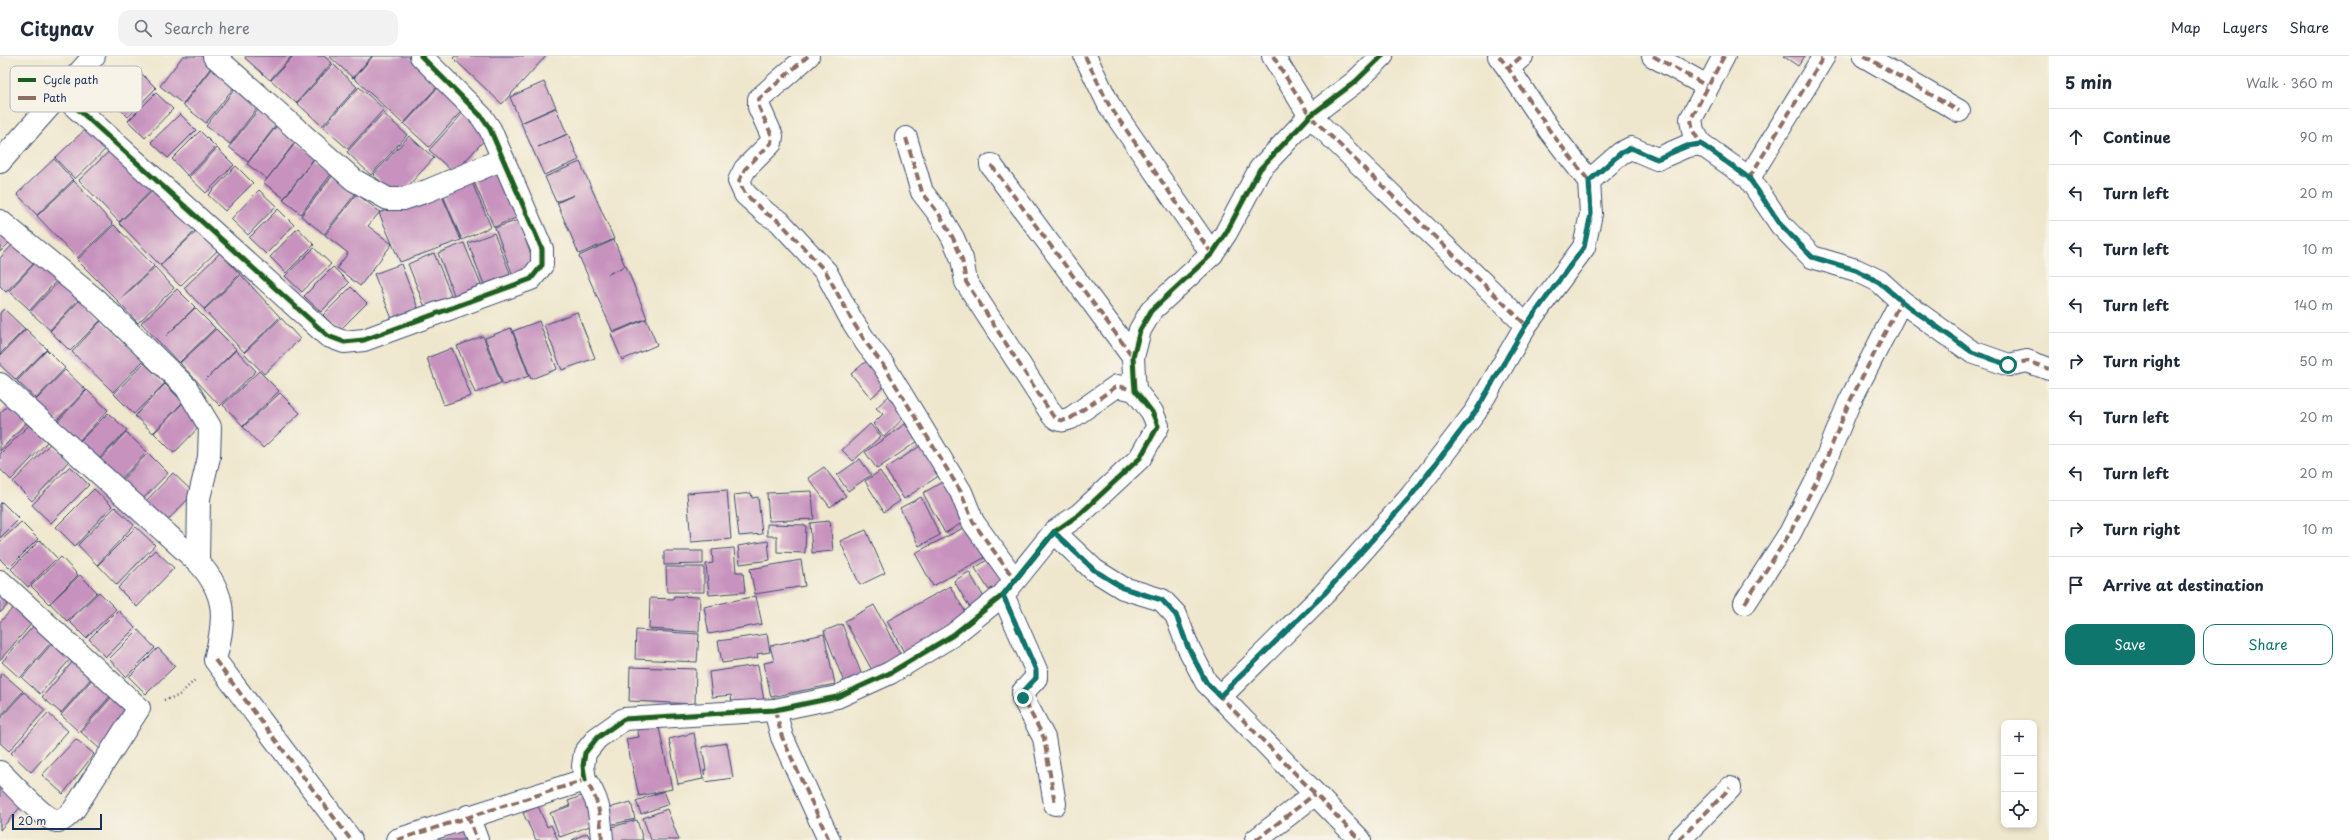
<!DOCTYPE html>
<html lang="en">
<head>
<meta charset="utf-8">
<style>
	body { margin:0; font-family:"Playpen Sans",sans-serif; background:#f2f2f3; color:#1f2937 }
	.controls { position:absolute; right:12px; bottom:12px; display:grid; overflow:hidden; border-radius:8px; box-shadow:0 2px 6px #0003 }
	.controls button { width:36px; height:36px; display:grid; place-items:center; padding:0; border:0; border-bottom:1px solid #e0e1e3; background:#fff; color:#1f2937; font:20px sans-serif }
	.scale { position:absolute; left:12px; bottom:10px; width:90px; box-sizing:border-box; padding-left:4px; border:2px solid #1b2f5e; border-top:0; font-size:11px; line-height:14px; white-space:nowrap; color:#1b2f5e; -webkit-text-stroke:3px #f7f3e8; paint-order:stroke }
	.stop { position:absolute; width:12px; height:12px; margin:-9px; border:3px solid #0f766e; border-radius:50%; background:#fff }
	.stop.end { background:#0f766e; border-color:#fff; box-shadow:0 1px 4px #0008 }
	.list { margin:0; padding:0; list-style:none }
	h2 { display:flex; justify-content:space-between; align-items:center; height:52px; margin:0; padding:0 16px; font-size:17px }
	h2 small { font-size:13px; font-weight:400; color:#747a83 }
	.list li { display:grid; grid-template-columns:26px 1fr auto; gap:12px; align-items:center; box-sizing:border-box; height:56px; padding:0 16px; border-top:1px solid #e0e1e3 }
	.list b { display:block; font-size:15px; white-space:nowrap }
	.list em { font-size:13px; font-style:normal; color:#747a83 }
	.actions { display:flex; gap:8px; padding:12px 16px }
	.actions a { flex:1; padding:9px 0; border:1px solid #0f766e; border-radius:12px; text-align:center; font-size:14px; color:#0f766e }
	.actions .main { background:#0f766e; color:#fff }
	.icon { flex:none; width:22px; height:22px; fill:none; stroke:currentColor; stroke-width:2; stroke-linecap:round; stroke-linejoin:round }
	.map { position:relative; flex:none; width:2049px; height:784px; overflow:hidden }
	header { display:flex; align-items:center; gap:24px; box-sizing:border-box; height:56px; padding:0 20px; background:#fff; border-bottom:1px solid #e0e1e3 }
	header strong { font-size:19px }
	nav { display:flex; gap:22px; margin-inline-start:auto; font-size:14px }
	.search { width:280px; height:36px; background:#f2f2f3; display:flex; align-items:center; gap:10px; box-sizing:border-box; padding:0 14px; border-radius:12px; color:#747a83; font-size:15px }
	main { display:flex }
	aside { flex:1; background:#fff }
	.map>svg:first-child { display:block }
	.building { fill:#c793be }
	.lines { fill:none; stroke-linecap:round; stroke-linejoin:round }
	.minor-casing { stroke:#3b4b6f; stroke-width:24 }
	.path { stroke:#3b4b6f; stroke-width:2.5; stroke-dasharray:1 3; stroke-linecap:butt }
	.minor { stroke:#fff; stroke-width:22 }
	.quiet { stroke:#8d6e63; stroke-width:4; stroke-dasharray:8 4; stroke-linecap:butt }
	.cycleway-casing { stroke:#f7f3e8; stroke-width:8 }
	.cycleway { stroke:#1b5e20; stroke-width:5 }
	.route { stroke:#0f766e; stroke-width:5 }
	.key { fill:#f7f3e8; stroke:#b5b8bf; stroke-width:1 }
	.key-label { font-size:11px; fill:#1b2f5e }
</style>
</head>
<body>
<header>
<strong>Citynav</strong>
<div class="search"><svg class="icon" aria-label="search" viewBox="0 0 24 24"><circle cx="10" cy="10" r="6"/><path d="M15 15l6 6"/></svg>Search here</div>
<nav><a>Map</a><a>Layers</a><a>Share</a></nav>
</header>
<main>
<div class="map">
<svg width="2049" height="784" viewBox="0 0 2049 784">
	<rect width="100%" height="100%" fill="#f7f3e8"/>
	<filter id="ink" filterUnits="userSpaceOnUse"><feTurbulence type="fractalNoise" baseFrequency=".025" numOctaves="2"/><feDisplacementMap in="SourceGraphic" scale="8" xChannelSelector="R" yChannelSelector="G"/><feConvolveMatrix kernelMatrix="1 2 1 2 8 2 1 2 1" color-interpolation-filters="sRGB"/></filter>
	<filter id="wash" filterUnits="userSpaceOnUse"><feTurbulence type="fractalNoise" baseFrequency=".012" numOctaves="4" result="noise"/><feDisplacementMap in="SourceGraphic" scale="16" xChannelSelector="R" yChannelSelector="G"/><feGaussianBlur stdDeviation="0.9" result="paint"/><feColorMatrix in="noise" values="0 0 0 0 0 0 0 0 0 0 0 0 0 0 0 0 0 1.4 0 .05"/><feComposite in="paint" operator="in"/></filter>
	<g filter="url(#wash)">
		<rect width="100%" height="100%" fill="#efe7cd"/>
		<g id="blocks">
			<g class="building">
				<path d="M183,0H207L215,6L183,48L160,30Z"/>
				<path d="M246,0H292L270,24L245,2Z"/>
				<path d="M293,0H324L332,7L296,47L271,24Z"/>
				<path d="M329,0H372L353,22Z"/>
				<path d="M373,0H409L439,29L403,68L354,22Z"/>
				<path d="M455,0H546L502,48L453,2Z"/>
				<path d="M1783,0H1805L1798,10Z"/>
				<path d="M215,8L238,26L206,67L183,49Z"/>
				<path d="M333,8L357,31L322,70L297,47Z"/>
				<path d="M140,16L156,32L128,61L112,45Z"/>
				<path d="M544,26L556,51L521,67L510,41Z"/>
				<path d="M238,29L261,47L230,88L206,70Z"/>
				<path d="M440,29L465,51L429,91L404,68Z"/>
				<path d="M359,31L384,53L348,93L323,71Z"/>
				<path d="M156,37L173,53L145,82L128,65Z"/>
				<path d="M261,50L279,65L248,106L229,91Z"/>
				<path d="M556,52L567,78L538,91L568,78L579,104L544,119L521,67Z"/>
				<path d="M465,55L490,78L454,117L429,94Z"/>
				<path d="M383,57L407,79L371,119L347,96Z"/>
				<path d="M180,58L196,74L168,102L151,86Z"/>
				<path d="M279,67L298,82L267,123L247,108Z"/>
				<path d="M91,68L111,88L75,123L55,102Z"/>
				<path d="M200,75L216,91L188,120L172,103Z"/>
				<path d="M409,80L434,102L398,141L373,119Z"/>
				<path d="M296,86L315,101L284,142L264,127Z"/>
				<path d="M116,89L155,131L119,166L79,124Z"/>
				<path d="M217,92L234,109L206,137L189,121Z"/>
				<path d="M54,103L73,124L37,159L17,138Z"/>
				<path d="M314,103L332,117L301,158L283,144Z"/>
				<path d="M580,106L614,183L579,198L557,147L574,139L556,146L545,121Z"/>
				<path d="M502,109L523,159L494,171L472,122Z"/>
				<path d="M236,110L253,127L225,155L208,139Z"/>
				<path d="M333,119L356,137L324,178L301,160Z"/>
				<path d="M470,122L491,171L462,184L441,135Z"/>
				<path d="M74,125L113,168L77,202L37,160Z"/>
				<path d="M156,132L196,174L160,209L119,167Z"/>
				<path d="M259,134L276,150L248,179L231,163Z"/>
				<path d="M440,135L461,184L400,206L379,157Z"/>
				<path d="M357,138L380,156L368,170L392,188L360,230L337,212L348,197L325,179Z"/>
				<path d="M278,153L294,169L266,198L249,182Z"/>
				<path d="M518,164L537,214L514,222L495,172Z"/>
				<path d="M114,169L154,210L118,245L77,204Z"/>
				<path d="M0,171L13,183L0,196Z"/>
				<path d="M298,172L314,189L286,217L270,201Z"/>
				<path d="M197,175L217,195L180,230L160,209Z"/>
				<path d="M494,177L515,229L488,239L468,187Z"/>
				<path d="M614,184L625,210L608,218L626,210L647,262L613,276L579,200Z"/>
				<path d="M16,185L37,204L6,236L0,230V202Z"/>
				<path d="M464,187L485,239L458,249L438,197Z"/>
				<path d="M314,192L331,208L302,236L285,220Z"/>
				<path d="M220,197L240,218L204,253L184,232Z"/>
				<path d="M434,197L455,249L428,259L408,208Z"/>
				<path d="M39,203L59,222L30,254L9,235Z"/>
				<path d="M401,208L421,260L395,270L374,218Z"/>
				<path d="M155,211L174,232L138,267L118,246Z"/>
				<path d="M333,211L349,227L321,256L304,240Z"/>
				<path d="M241,219L280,261L244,296L204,254Z"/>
				<path d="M60,224L80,242L50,274L30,256Z"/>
				<path d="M351,231L367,247L339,275L323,259Z"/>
				<path d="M177,233L195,251L166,280L195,252L215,272L179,307L141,267Z"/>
				<path d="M80,244L101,264L70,295L50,275Z"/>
				<path d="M4,253L25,273L0,298V257Z"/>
				<path d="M577,256L595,302L562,314L544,269Z"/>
				<path d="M281,262L300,283L264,318L244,297Z"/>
				<path d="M646,263L657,289L622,304L611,278Z"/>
				<path d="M102,264L143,305L113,336L72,296Z"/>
				<path d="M539,265L557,313L531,323L513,275Z"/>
				<path d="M511,272L529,320L503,329L485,282Z"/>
				<path d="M26,273L47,293L16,324L0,309V300Z"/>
				<path d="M216,273L236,293L205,324L236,294L256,315L220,350L180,307Z"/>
				<path d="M483,280L501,327L475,337L457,290Z"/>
				<path d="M452,292L471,340L444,349L427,302Z"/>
				<path d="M47,294L65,312L36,343L17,325Z"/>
				<path d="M869,303L889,326L871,342L851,318Z"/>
				<path d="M144,307L165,327L134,358L114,338Z"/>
				<path d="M65,314L86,334L56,365L35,345Z"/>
				<path d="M259,315L279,335L243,370L223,349Z"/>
				<path d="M165,328L183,346L153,377L135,360Z"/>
				<path d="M87,334L108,354L78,386L57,366Z"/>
				<path d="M893,336L911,355L884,381L873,368L883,358L876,352Z"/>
				<path d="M280,337L300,357L263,392L243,371Z"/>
				<path d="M184,346L204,366L174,397L154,377Z"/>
				<path d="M8,349L26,367L0,395V357Z"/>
				<path d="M108,357L127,374L96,406L77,388Z"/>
				<path d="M30,368L48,385L11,424L0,413V398Z"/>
				<path d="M870,368L881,380L853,405L842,394Z"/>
				<path d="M905,368L918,385L877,413L865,396Z"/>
				<path d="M126,376L147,396L116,428L96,408Z"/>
				<path d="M50,388L69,405L32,445L13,426Z"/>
				<path d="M923,388L943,417L904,443L885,413Z"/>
				<path d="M148,397L168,417L138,448L118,428Z"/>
				<path d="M860,403L871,419L848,435L837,419Z"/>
				<path d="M70,410L89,429L51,467L32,449Z"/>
				<path d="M824,411L846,440L830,451L808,422Z"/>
				<path d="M880,415L900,445L884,456L865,425Z"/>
				<path d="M173,417L194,437L164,468L143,448Z"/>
				<path d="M946,424L969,463L945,477L923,437Z"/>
				<path d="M94,433L112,450L75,490L56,471Z"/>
				<path d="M727,434L731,483L691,486L687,437Z"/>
				<path d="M812,435L814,463L769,465L767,437Z"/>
				<path d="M751,437L752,442L758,441L762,478L739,480L734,439Z"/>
				<path d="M921,441L940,479L919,490L900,452Z"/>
				<path d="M2,446L19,463L0,482V448Z"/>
				<path d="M115,451L134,469L97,509L78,489Z"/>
				<path d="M830,465L833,495L812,497L810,467Z"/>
				<path d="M21,466L38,483L9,512L0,503V486Z"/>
				<path d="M767,468L806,469L805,497L777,496V480H767Z"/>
				<path d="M967,470L984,502L933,530L915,497Z"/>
				<path d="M136,471L155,489L117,529L98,509Z"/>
				<path d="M866,474L885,517L860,529L840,485Z"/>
				<path d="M40,484L57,502L28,531L11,513Z"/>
				<path d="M768,485L770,504L740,508L738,490Z"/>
				<path d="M734,492L736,516H743L745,536L709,539L706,508L713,507L712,494Z"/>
				<path d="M155,494L174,512L137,551L118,532Z"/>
				<path d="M664,495H703V508L664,509Z"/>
				<path d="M61,501L78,519L49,548L31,530Z"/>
				<path d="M990,502L1008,529L996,537L992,532L989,534L975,512Z"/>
				<path d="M801,504L805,530L755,538L750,513Z"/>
				<path d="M666,511H704V536H667Z"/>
				<path d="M969,516L988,548L973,557L954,525Z"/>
				<path d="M80,519L97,536L67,565L50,547Z"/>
				<path d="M950,530L969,562L905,598L887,565Z"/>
				<path d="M99,536L116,553L86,582L69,565Z"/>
				<path d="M0,537L10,546L0,557Z"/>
				<path d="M674,540L700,541L699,576L649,573L650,542L673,543Z"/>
				<path d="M756,540L762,568L709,578L704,551Z"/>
				<path d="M874,549L901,600L873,616L845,565Z"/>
				<path d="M15,550L33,566L0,604V566Z"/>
				<path d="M118,554L135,572L106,601L89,583Z"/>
				<path d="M35,568L53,584L20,622L2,606Z"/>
				<path d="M842,568L863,622L845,629L824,575Z"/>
				<path d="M138,574L155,592L126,621L109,603Z"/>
				<path d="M636,574L699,578L697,606L635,603Z"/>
				<path d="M767,578L770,596L757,598L758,602L722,607L718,585Z"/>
				<path d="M824,578L835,628L771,641L764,607L774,605L770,590Z"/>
				<path d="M55,584L73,600L40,638L22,622Z"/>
				<path d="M158,592L175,610L146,638L129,621Z"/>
				<path d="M75,603L94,619L61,657L42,641Z"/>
				<path d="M758,609L764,645L732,649L731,639L712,641L709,616Z"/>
				<path d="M630,611L696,613L695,648L629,645Z"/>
				<path d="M2,617L23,635L0,661V619Z"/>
				<path d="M94,621L113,637L79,676L61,659Z"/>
				<path d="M24,636L45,654L9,695L0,687V663Z"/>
				<path d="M114,638L133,655L100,693L81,676Z"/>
				<path d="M48,657L68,675L31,716L11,697Z"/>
				<path d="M658,667L672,733L639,740L626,683L639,681L637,672Z"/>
				<path d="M694,677L703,723L678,728L669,683Z"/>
				<path d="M76,683L94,698L63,738L42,719Z"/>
				<path d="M727,687L733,722L705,726L704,714H706L702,691Z"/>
				<path d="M0,731L24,747L0,774Z"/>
				<path d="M664,735L669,748L641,758L636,745Z"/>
				<path d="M587,738L598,767L560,781L550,757L570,750L568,745Z"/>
				<path d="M631,746L635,763L609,769L605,753Z"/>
				<path d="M538,750L547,771L551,769L558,784H536L523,757Z"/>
				<path d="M667,753L679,784H651L643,762Z"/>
				<path d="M637,764L643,784H607L604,773Z"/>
				<path d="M467,772L471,784H433Z"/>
				<path d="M587,777L591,784H572Z"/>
			</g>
		</g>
	</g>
	<g filter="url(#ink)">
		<use href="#blocks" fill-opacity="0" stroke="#3b4b6f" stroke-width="1"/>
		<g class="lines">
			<defs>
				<g id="minor">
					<path d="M214,0L354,124L388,143H403L427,135L503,103"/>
					<path d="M808,0L759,43V51L772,80L771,87L745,113L739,125L745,138L767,158L779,165L826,216L851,263L867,288L884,310L961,436L973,466L1014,523"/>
					<path d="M1085,0L1109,49L1212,198"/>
					<path d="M1273,0L1310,60L1526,269"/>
					<path d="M1499,0L1508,12L1522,0"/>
					<path d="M1653,0L1707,30"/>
					<path d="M1724,0L1691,63L1693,75L1701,88L1749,122L1781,169L1812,201L1856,214L1879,225L1901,245"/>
					<path d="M1864,0L1959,55"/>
					<path d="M60,37L328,280L344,286L364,284L531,223L542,209V193L490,73L481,60L421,0"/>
					<path d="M906,82L922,136L939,158L953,182L962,203L966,226L1053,360C1060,366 1063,365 1071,362L1117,330L1135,334"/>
					<path d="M0,106L94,0"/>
					<path d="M991,109L1133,301"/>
					<path d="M1749,122L1824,0"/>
					<path d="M1589,125L1621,97L1631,92L1657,103L1687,90L1701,88"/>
					<path d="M0,165L95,243L186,331L210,371L209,401L199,442L198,506"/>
					<path d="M0,328L198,506C228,539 225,564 215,604L351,784"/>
					<path d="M1054,476L1094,514L1123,532L1162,544L1176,559L1188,591L1206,626L1360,784"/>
					<path d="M0,525L139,652L73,755C68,759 64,765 57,765C46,766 10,725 0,716"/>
					<path d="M1003,539L1036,614V622L1023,636V642L1044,682L1055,748"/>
					<path d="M1745,547L1790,477L1820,418L1849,347L1901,245L1972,296L2009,309L2027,305L2049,313"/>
					<path d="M1221,640L1325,537L1411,440L1476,355L1526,269L1584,191L1591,158L1589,125L1550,75L1508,12"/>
					<path d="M775,654L782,681L829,784"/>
					<path d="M585,724L583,710L585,697L597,682L624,663L775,654L837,641L890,617L953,579L1003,539L1054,476L1080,458L1140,402L1158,370L1152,356L1135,334L1134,320L1133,301L1140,274L1151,255L1212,198L1226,177L1260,113L1310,60L1355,26L1382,0"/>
					<path d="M468,760L477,784"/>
					<path d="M397,784L585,724C600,745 600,759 602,784"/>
					<path d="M1256,784L1315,738"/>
					<path d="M1679,784L1730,732"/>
				</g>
			</defs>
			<use href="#minor" class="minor-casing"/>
			<path class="path" d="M164,644L178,640L196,623"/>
			<use href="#minor" class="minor"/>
			<g class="quiet">
				<path d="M808,0L759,43V51L772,80L771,87L745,113L739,125L745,138L767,158L779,165L826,216L851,263L867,288L884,310L961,436L973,466L1014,523"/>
				<path d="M1085,0L1109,49L1212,198"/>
				<path d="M1273,0L1310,60L1526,269"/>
				<path d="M1499,0L1508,12L1522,0"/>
				<path d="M1653,0L1707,30"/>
				<path d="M1724,0L1691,63L1693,75L1701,88L1749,122L1781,169L1812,201L1856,214L1879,225L1901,245"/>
				<path d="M1864,0L1959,55"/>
				<path d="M906,82L922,136L939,158L953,182L962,203L966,226L1053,360C1060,366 1063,365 1071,362L1117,330L1135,334"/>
				<path d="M991,109L1133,301"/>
				<path d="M1749,122L1824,0"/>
				<path d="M1589,125L1621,97L1631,92L1657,103L1687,90L1701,88"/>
				<path d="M1054,476L1094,514L1123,532L1162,544L1176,559L1188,591L1206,626L1360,784"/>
				<path d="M1003,539L1036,614V622L1023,636V642L1044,682L1055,748"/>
				<path d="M1745,547L1790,477L1820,418L1849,347L1901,245L1972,296L2009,309L2027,305L2049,313"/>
				<path d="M215,604L351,784"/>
				<path d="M1221,640L1325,537L1411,440L1476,355L1526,269L1584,191L1591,158L1589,125L1550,75L1508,12"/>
				<path d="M775,654L782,681L829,784"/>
				<path d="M468,760L477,784"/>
				<path d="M397,784L585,724C600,745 600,759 602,784"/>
				<path d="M1256,784L1315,738"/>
				<path d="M1679,784L1730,732"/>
			</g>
			<defs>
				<g id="cycleway">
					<path d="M60,37L328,280L344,286L364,284L531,223L542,209V193L490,73L481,60L421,0"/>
					<path d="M585,724L583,710L585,697L597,682L624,663L775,654L837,641L890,617L953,579L1003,539L1054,476L1080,458L1140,402L1158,370L1152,356L1135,334L1134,320L1133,301L1140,274L1151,255L1212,198L1226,177L1260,113L1310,60L1355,26L1382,0"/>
				</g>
			</defs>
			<use href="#cycleway" class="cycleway-casing"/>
			<use href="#cycleway" class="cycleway"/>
		</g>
	</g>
	<g class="lines" filter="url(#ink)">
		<path class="route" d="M1023,642V636L1036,622V614L1003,539L1054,476L1094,514L1123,532L1162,544L1176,559L1188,591L1206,626L1220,640L1325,537L1411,440L1476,355L1526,269L1584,191L1591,158L1589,125L1621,97L1631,92L1657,103L1687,90L1701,88L1749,122L1781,169L1812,201L1856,214L1879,226L1901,245L1972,296L2008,309"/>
	</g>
	<rect x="10" y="10" width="132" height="46" rx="6" class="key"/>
	<rect x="18" y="22" width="18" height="4" fill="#1b5e20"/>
	<rect x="18" y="40" width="18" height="4" fill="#8d6e63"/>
	<g class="key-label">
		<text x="43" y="28">Cycle path</text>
		<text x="43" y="46">Path</text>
	</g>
</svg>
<div class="controls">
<button>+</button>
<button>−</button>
<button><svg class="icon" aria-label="locate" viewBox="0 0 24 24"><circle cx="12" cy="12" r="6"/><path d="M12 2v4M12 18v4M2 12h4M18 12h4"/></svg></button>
</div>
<div class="scale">20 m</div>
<div class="stop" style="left:2008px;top:309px"></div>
<div class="stop end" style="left:1023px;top:642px"></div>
</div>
<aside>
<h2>5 min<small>Walk · 360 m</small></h2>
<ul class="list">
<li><svg class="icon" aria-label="ahead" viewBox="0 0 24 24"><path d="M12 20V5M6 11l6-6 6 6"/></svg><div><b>Continue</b></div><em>90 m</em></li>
<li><svg class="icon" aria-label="left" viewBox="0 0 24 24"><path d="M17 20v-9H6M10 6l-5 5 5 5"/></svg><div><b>Turn left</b></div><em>20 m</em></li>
<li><svg class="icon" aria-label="left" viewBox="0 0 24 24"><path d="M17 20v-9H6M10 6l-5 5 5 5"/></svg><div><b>Turn left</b></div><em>10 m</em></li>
<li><svg class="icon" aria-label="left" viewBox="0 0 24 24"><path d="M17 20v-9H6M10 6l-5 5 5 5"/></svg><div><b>Turn left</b></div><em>140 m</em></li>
<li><svg class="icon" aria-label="right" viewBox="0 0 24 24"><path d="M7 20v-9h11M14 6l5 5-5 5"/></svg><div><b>Turn right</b></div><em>50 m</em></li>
<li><svg class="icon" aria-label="left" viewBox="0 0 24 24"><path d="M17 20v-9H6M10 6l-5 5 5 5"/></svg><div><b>Turn left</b></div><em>20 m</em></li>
<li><svg class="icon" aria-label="left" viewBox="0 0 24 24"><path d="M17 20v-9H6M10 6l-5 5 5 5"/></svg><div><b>Turn left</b></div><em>20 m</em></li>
<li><svg class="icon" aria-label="right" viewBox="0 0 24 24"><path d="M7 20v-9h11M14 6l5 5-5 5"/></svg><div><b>Turn right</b></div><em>10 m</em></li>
<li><svg class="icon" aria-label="arrive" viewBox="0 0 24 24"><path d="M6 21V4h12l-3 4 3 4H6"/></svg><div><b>Arrive at destination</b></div></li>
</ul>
<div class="actions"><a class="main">Save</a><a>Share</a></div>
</aside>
</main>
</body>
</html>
